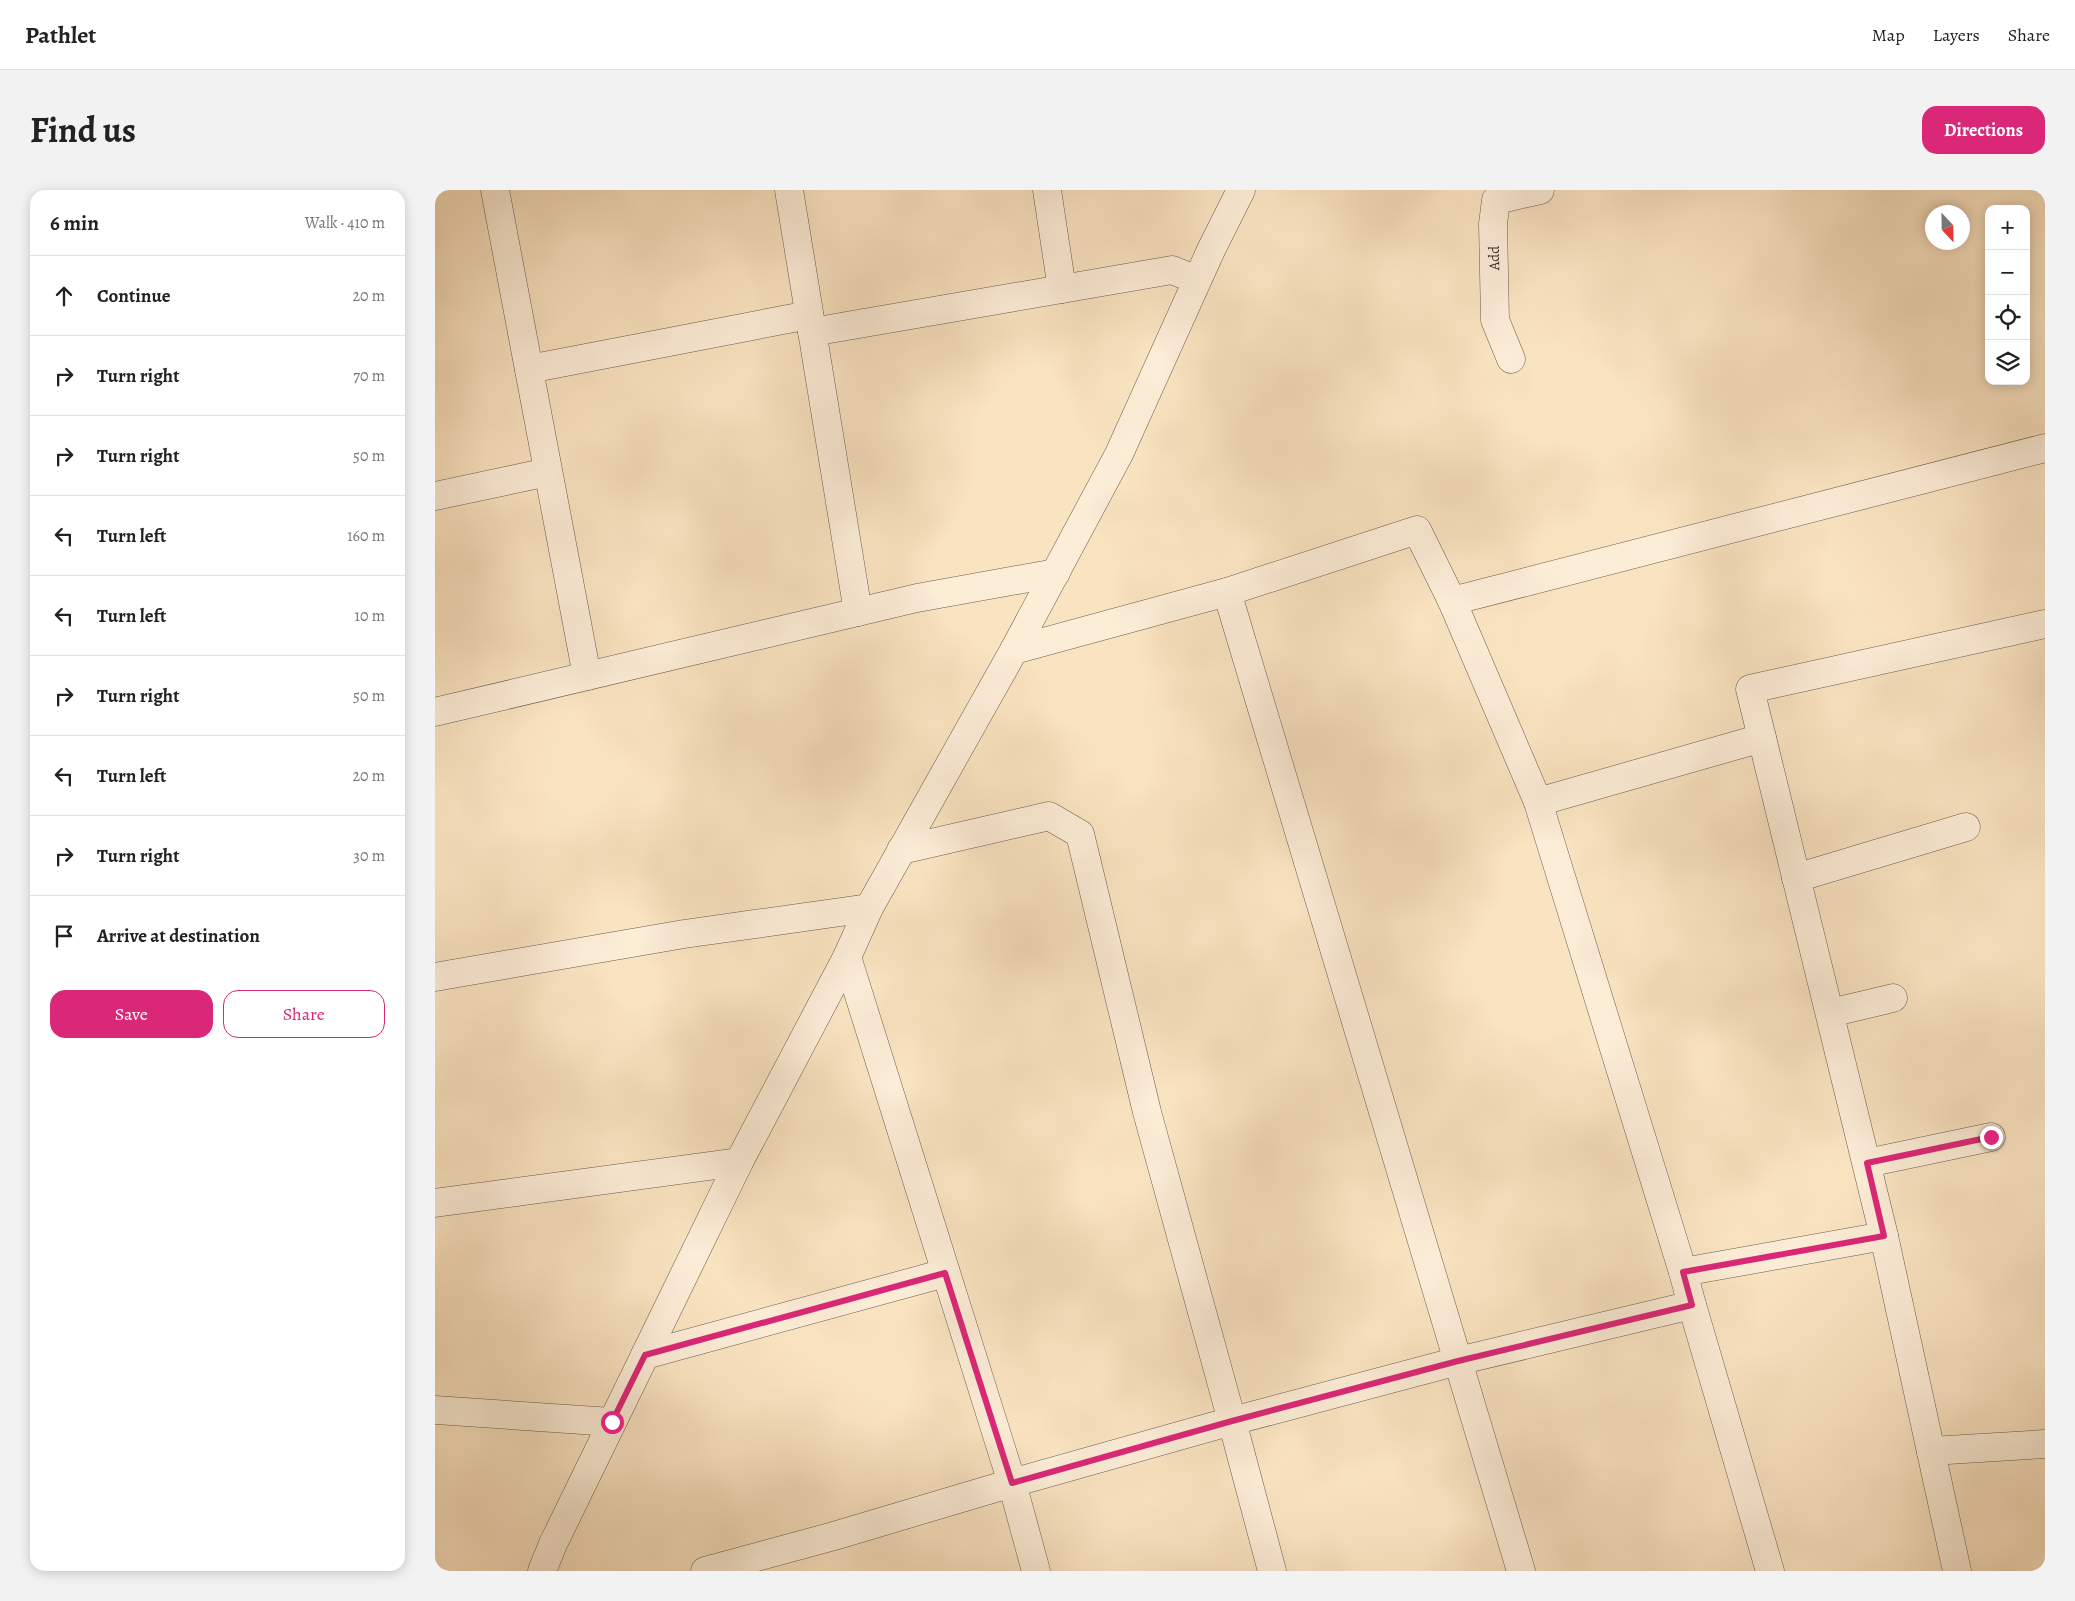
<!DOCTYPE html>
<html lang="en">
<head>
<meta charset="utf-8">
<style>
	body { margin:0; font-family:Alegreya,serif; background:#f2f2f2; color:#222 }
	.controls { position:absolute; right:15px; top:15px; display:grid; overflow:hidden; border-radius:10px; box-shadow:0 2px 12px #0003 }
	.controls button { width:45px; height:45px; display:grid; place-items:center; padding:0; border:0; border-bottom:1px solid #e0e0e0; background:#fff; color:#222; font:25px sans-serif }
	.compass { position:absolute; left:1490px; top:15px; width:45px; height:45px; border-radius:50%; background:#fff; box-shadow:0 2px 12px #0003; rotate:158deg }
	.stop { position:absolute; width:15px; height:15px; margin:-11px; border:4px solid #db2777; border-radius:50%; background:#fff }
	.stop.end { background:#db2777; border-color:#fff; box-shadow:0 1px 5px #0008 }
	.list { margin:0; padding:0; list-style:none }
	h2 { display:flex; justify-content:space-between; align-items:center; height:65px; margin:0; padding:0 20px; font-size:21px }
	h2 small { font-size:16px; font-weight:400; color:#767676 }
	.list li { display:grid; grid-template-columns:32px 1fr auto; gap:15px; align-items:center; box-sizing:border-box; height:80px; padding:0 20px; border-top:1px solid #e0e0e0 }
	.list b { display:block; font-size:19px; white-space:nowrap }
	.list em { font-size:16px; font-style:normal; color:#767676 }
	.actions { display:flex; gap:10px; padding:15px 20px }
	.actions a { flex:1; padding:11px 0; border:1px solid #db2777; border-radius:15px; text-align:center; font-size:18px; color:#db2777 }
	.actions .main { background:#db2777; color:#fff }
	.icon { flex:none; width:28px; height:28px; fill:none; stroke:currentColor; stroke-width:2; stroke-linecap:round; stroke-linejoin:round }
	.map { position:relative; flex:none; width:1610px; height:1381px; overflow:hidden; border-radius:15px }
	header { display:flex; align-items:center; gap:30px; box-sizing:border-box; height:70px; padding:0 25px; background:#fff; border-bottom:1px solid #e0e0e0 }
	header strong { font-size:24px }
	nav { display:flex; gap:28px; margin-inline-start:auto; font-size:18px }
	.intro { display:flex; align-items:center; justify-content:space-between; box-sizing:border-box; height:120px; padding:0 30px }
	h1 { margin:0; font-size:35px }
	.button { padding:12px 22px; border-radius:15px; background:#db2777; color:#fff; font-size:18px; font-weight:700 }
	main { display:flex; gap:30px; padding:0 30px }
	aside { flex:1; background:#fff; border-radius:15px; box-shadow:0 2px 12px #0003 }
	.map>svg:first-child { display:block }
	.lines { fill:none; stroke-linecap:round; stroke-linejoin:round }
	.minor-casing { stroke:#695c4d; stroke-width:29 }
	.minor { stroke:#fcedd7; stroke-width:28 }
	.route { stroke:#db2777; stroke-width:6 }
	.labels { text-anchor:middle; stroke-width:5; stroke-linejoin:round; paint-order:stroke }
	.street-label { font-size:15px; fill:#392f26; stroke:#fcedd7 }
</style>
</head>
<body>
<header>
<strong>Pathlet</strong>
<nav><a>Map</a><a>Layers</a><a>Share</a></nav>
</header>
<div class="intro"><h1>Find us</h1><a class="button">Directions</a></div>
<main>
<aside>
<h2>6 min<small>Walk · 410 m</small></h2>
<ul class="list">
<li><svg class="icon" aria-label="ahead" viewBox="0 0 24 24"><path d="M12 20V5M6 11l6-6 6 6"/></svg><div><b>Continue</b></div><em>20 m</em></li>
<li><svg class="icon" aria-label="right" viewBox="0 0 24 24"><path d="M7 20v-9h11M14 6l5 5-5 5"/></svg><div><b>Turn right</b></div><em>70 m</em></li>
<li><svg class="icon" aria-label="right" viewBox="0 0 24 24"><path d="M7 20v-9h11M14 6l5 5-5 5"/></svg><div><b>Turn right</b></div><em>50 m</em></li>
<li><svg class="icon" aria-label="left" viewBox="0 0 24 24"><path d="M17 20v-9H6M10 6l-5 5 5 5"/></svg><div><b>Turn left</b></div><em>160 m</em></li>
<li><svg class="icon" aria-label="left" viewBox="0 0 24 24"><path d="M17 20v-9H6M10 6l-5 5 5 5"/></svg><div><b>Turn left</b></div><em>10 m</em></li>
<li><svg class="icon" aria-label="right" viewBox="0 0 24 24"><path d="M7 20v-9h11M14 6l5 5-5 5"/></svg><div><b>Turn right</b></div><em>50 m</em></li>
<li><svg class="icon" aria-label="left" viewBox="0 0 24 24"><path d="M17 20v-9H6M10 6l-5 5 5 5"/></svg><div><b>Turn left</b></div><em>20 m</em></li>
<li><svg class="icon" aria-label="right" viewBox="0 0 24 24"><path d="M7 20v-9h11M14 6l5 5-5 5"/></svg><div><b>Turn right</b></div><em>30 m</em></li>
<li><svg class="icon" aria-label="arrive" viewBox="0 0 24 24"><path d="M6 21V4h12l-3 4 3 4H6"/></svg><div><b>Arrive at destination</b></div></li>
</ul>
<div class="actions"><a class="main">Save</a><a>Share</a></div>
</aside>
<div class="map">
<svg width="1610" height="1381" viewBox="0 0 1610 1381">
	<rect width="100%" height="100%" fill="#fae3c1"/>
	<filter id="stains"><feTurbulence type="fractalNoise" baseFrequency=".004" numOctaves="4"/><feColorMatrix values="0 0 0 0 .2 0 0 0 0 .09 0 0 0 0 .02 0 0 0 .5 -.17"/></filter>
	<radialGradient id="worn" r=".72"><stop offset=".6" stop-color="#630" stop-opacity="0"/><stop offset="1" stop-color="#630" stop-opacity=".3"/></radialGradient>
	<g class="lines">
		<defs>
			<g id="minor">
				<path d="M60,0L152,486"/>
				<path d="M354,0L423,422"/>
				<path d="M612,0L627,99"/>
				<path d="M377,142L737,80L762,90"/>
				<path d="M1076,169L1060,130L1058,34L1061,10L1105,0"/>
				<path d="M94,179L374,125"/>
				<path d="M0,306L113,282"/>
				<path d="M792,402L1086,1381"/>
				<path d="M1017,411L1610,258"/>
				<path d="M579,460L792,402L982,340L1017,411L1103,612L1248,1082L1257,1115L1023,1171L797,1231L837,1381"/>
				<path d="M0,522L482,408L621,383"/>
				<path d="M1327,548L1449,1046L1522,1381"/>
				<path d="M1103,612L1327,548L1315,499L1610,434"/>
				<path d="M1361,688L1531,637"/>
				<path d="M412,767L577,1293L797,1231L712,922L645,644L614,626L466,660"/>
				<path d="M0,787L249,744L434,718"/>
				<path d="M1395,823L1458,808"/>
				<path d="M1432,973L1556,947"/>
				<path d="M0,1013L304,972"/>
				<path d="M1248,1082L1449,1046"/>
				<path d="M1257,1115L1335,1381"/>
				<path d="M210,1165L510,1083"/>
				<path d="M0,1220L177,1232"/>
				<path d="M1496,1261L1610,1254"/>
				<path d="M107,1381L118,1354L304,972L412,767L434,718L579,460L684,264L776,60L806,0"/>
				<path d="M270,1381L399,1346L577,1293L601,1381"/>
			</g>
		</defs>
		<use href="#minor" class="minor-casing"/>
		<use href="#minor" class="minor"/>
	</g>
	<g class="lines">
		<path class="route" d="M177,1232L210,1165L510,1083L577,1293L797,1231L1023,1171L1257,1115L1248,1082L1449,1046L1432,973L1556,947"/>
	</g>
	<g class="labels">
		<g class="street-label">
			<text transform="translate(1059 68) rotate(-91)" y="5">Add</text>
		</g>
	</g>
	<rect width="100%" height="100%" filter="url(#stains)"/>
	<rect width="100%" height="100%" fill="url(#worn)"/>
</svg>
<div class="controls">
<button>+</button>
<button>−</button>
<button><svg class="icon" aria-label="locate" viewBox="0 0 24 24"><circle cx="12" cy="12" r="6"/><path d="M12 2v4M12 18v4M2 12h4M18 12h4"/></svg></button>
<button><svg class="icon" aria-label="layers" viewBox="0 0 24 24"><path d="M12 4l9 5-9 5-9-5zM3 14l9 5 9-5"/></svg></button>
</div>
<svg class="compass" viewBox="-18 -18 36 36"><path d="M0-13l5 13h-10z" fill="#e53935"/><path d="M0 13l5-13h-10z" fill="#767676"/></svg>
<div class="stop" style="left:177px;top:1232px"></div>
<div class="stop end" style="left:1556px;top:947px"></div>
</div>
</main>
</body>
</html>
